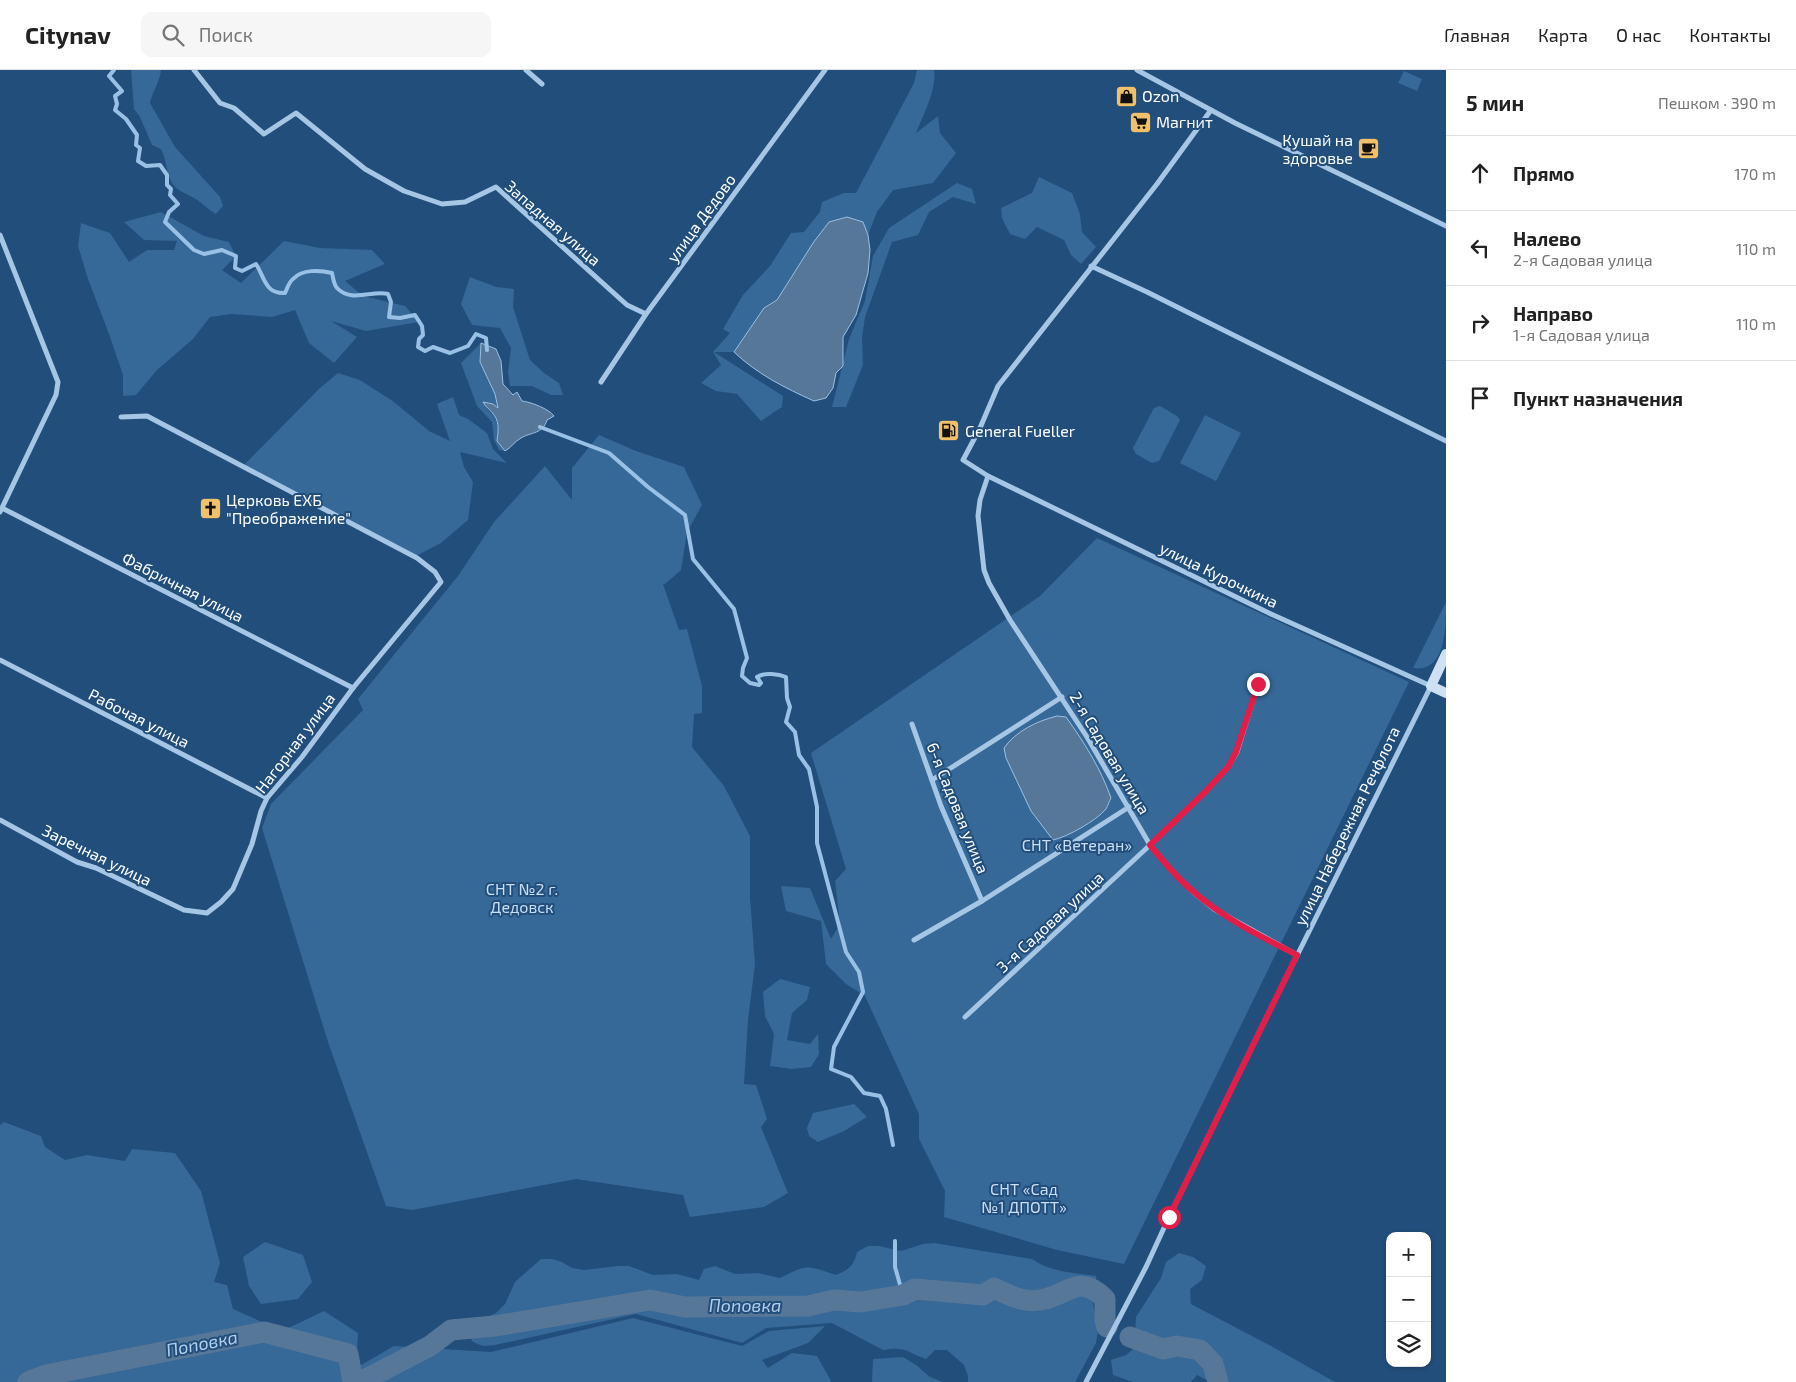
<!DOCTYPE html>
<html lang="ru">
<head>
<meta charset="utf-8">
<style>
	body { margin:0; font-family:"Exo 2",sans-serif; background:#f6f6f6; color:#222 }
	.controls { position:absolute; right:15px; bottom:15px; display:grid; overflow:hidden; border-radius:10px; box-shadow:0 1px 4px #0004 }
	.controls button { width:45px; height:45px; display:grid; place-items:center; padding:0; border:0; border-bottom:1px solid #e0e0e0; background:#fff; color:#222; font:25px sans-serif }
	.stop { position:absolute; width:15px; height:15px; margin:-11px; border:4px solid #e11d48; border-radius:50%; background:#fff }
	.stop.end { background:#e11d48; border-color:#fff; box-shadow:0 1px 5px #0008 }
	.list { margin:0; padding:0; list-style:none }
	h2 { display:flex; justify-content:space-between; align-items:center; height:65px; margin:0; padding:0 20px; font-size:21px }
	h2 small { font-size:16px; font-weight:400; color:#767676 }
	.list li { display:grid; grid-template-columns:32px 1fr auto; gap:15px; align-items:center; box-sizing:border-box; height:75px; padding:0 20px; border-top:1px solid #e0e0e0 }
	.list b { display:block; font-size:19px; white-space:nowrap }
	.list p { margin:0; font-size:16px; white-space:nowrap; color:#767676 }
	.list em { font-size:16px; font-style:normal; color:#767676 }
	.icon { flex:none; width:28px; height:28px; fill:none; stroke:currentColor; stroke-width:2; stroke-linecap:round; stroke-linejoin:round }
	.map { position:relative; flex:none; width:1446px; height:1312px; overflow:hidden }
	header { display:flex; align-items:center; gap:30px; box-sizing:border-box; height:70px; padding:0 25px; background:#fff; border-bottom:1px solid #e0e0e0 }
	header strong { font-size:24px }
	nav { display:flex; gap:28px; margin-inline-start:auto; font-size:18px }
	.search { width:350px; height:45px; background:#f6f6f6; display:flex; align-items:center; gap:12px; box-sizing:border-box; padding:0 18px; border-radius:10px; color:#767676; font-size:19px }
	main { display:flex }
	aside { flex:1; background:#fff }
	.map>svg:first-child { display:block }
	.green { fill:#366898 }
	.water { fill:#577799; stroke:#99c1e6 }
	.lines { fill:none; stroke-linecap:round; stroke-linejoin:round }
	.stream { stroke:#99c1e6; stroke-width:4 }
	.river { stroke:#577799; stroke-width:21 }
	.street { stroke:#a5c6e5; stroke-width:5 }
	.secondary { stroke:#cee1f4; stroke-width:10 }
	.route { stroke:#e11d48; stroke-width:6 }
	.labels { text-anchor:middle; stroke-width:4; stroke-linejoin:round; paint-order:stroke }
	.poi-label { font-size:16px; fill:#fff; stroke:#224e7b; text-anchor:start }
	.street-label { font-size:16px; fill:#fff; stroke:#224e7b }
	.park-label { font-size:16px; fill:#c8def4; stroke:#224e7b }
	.water-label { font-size:18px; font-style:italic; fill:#b0cfed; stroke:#224e7b }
</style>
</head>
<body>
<header>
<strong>Citynav</strong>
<div class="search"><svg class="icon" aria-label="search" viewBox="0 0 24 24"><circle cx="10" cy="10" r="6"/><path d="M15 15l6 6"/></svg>Поиск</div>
<nav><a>Главная</a><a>Карта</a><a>О нас</a><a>Контакты</a></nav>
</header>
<main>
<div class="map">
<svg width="1446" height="1312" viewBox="0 0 1446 1312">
	<rect width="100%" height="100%" fill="#224e7b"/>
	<g class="green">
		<path d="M131,0H161C160,11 153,21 150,33L175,77L220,127L223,136L216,144C207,139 200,130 190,126C181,121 175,120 170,109C166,99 166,89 161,79L152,75L140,47L134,39Z"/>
		<path d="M917,0H934C937,19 923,46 916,63L938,46L940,63L956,83L933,113L893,120L877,142L868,165L863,152L847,147L829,152L813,173L777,230L764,238L734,282H714L783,326L782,337L761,351L737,324L716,321L701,313L721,295L713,282L730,263L723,259L743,225L770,196L791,163L804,162L820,142L822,132L844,123H856L914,13Z"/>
		<path d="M1404,1L1422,9L1417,21L1398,13Z"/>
		<path d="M1039,107L1072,123L1080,144L1082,162L1096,177L1081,194L1071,185L1064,170L1037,157L1025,169L1010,164L1002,148L1001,138L1032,123Z"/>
		<path d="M957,113L972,119L976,134L953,127L929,142L918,165L892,172L865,247L862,268L863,295L846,337H832L849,269L865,231L873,186L889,158Z"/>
		<path d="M161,142L204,166L229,172L236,186L222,200L241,213L284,171L320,178L372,180L385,194L345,211L363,226L405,236L419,252L366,261L331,251L357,267L334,293L309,273L295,240L272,247L232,244L210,247L193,269L157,300L136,325L123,326V305L109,264L88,209L78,176L81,153L110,163L129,192L147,180H174L177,171L144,170L124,152Z"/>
		<path d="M470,207L496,217L514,219L513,237L530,290L544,303L559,313L563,325H551L532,316H510L508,302L511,278L500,258L472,255L461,234Z"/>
		<path d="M481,273L480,292L495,324L498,339L485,337C497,348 500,354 497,371L505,381L499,380L494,370L492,352L477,336L461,293Z"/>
		<path d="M338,303L360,310L394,332L429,361L450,371L437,334L453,327L459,345L468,349L487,363L493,379L507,393L460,382L464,397L473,412L468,450L441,473L414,487L244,395L320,318Z"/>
		<path d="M1160,336L1177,346L1180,350L1159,391L1152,393L1136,384L1133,378L1154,338Z"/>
		<path d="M1205,345L1241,363L1216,411L1180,393Z"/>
		<path d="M599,365L636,381L684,397L702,435L687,462L681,500L665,514H663L679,560L687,559L702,616V643L694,644L692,677L724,716L750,766V828L755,894L748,950L744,1014L756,1015L767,1049L761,1057L788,1123L764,1137L690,1147L683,1125L576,1109L412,1140L386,1136L328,972L262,758L271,734L363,640L358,629L458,506L494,452L545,396L572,430V398Z"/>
		<path d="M1097,468L1409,612L1124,1194L1057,1180L944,1147L945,1121L919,1069V1044L865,926L846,914L826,894L821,851L786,841L781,816L810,818L831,869L840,854L835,811L846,799L811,683L1040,526Z"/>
		<path d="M1446,532C1446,557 1446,603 1413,598Z"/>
		<path d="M780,909L810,917L807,930L792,943L787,970L810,974L818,964L819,984L811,997L792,999L770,996L774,964L765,946L763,922Z"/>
		<path d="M854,1034L867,1047L844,1061L818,1072L809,1066L807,1058L813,1043Z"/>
		<path d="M4,1052L41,1066L45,1077L65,1090L87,1085L125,1091L132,1079L175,1083L201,1121L220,1193L214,1212L227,1215L233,1239L282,1261L324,1241L358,1263L356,1298L394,1276L491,1282L633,1248L742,1276L769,1261L825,1256L808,1273L762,1290L768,1298L792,1283L817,1286L830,1309L831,1312H0V1055Z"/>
		<path d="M265,1172L303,1185L312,1212L298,1229L261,1234L249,1216L243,1187Z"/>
		<path d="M934,1173L1032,1189C1050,1202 1074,1203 1096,1206V1218L1092,1229L1098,1261L1096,1273L1075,1312H968V1306L964,1295L947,1280H935L926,1289C907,1282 905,1276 883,1280L832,1253L766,1258L742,1273L636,1244L495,1275L483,1276L473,1272L467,1262L475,1253L496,1243L505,1234L515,1212L541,1189H552L562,1192L572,1198L584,1200L618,1196H629L653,1205L677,1204L699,1210L704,1199L715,1196L735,1204L758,1203L780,1208C808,1194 806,1195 836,1205C848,1200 854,1196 857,1182L868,1176H879L901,1181L923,1174Z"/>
		<path d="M1179,1183L1193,1187L1206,1196L1202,1210L1190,1219L1191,1234L1271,1276L1335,1312H1210L1197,1305L1191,1312H1133L1113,1305L1111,1290L1126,1285L1138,1275L1135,1262L1136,1247L1161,1208L1166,1192Z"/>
		<path d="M903,1287L916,1295L930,1307L943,1312H872L873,1289Z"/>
	</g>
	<g class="water">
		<path d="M847,147L863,152L868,165L870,180L868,203L856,245L843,267V296L836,303L833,318L826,328L814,331C785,318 757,304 734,282L764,238L777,230L813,173L829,152Z"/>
		<path d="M481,273L496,279L501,291L503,314L513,325L517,322L522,331C531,332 549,339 554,346L547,350C543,364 531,362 521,368C515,371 511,378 505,381L497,371C498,362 500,353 494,345C491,340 486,338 483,332L493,334L498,338L495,324L480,292Z"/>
		<path d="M1057,646L1066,647C1084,672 1101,699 1111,728C1109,731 1108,736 1106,739C1096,751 1067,767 1053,770L1031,741L1006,688L1004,678C1016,661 1037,651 1057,646Z"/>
	</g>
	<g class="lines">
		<g class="stream">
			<path d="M114,0L109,6L122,21L115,26L117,34L115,40L126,49L137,65L136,75L140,78L138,91L146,96L160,95L167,105V115L171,119L170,125L178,134L169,142L165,152L194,180L204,184L222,180L236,186L235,198L242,201L256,194C265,208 265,224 285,223C287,219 289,212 293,209C302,199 320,200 332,203C333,208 334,215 337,218C351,233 372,220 388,224L391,232L389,247L400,248L415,245L422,256L423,265L419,269L418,277L425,281L433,277L450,283L468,276L476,264L486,268L487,280"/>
			<path d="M540,357L609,383L648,417L685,445L693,489L734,539L747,588L743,598L742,606L750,613L759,615L761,613L757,607C764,602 779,604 786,607L787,628L790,637L786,652L795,662L799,685L809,699L817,737V773L846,882L859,902L863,922L834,977L831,999L851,1007L864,1023L880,1026L886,1039L893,1075"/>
			<path d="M895,1171V1197L903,1225"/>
		</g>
		<g class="river">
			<path d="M1130,1267L1163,1279L1177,1276L1200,1280L1213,1294L1218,1312"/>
			<path d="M28,1312L46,1305L264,1262L348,1284L353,1312"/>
			<path d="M360,1312L430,1276L451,1260L495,1256L650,1230L685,1237L808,1236L834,1230L861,1232L903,1225L915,1219L983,1225L994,1218C1009,1225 1023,1233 1040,1230C1068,1226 1078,1202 1105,1229V1250L1107,1257"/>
		</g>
		<g class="street">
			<path d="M194,0L220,33L234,38L264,64L296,43L365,99L404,121L442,134L465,132L496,117L627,235L646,244"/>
			<path d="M526,0L542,14"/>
			<path d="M1137,0L1235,53L1446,156"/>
			<path d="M0,165L58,312L56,325L0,442"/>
			<path d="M1091,196L1147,222L1446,371"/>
			<path d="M601,312L646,244L825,0"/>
			<path d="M988,406L980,430L978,446L984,500L989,513L1010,550L1087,667L1150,775L1170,799L1193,822L1214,839L1297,885"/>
			<path d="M2,438L353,618"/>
			<path d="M0,590L267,728"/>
			<path d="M912,654L941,736L982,831"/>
			<path d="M932,710L1062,627"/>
			<path d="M0,750L77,792L96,798L184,840L207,843L221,832L233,819L252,774L261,741L267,728L302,687L353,618L441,512L435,502L417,488L147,346L121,347"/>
			<path d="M914,870L982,831L1129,737"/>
			<path d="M965,947L1150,775L1205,722L1228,697L1237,682L1258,614"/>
			<path d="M1086,1312L1146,1197L1169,1147L1275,930L1431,616L1271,544L988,406L963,390L980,358L998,316L1157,114L1211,40"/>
		</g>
		<path class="secondary" d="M1446,584L1431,616L1446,623"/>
	</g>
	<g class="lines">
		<path class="route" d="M1169,1147L1297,885C1262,867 1225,849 1195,823C1178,809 1164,792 1150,775L1205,722L1228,697L1236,682L1258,614"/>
	</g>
	<defs>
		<symbol id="shop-square" viewBox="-11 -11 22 22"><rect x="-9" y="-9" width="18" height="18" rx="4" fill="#f0c168" stroke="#224e7b"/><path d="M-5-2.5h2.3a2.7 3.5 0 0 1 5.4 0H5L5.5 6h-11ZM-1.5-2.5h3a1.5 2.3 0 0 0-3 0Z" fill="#111"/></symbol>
		<symbol id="supermarket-square" viewBox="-11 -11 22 22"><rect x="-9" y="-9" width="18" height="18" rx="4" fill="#f0c168" stroke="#224e7b"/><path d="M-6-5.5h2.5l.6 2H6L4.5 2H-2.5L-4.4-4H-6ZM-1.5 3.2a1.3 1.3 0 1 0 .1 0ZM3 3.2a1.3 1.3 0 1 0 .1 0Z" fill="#111"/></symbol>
		<symbol id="cafe-square" viewBox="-11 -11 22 22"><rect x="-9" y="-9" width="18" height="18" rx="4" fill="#f0c168" stroke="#224e7b"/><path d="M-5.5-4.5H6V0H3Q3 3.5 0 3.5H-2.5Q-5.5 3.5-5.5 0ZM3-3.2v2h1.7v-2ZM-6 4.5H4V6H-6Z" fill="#111"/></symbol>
		<symbol id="fuel-square" viewBox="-11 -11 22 22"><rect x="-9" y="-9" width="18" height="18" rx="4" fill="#f0c168" stroke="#224e7b"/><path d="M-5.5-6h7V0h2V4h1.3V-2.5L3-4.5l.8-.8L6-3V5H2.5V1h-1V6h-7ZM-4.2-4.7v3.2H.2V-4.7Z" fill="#111"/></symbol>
		<symbol id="church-square" viewBox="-11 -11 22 22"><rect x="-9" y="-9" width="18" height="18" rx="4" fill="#f0c168" stroke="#224e7b"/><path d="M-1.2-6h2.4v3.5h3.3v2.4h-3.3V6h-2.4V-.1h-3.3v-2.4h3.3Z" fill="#111"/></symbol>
	</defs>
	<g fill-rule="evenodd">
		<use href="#shop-square" x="1114" y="14" width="25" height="25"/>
		<use href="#supermarket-square" x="1128" y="40" width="25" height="25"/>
		<use href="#cafe-square" x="1356" y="66" width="25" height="25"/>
		<use href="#fuel-square" x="936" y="348" width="25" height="25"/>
		<use href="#church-square" x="198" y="426" width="25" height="25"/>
	</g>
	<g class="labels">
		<g class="poi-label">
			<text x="1142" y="32">Ozon</text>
			<text x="1156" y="58">Магнит</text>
			<text x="1353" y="76" text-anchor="end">Кушай на<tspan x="1353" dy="18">здоровье</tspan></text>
			<text x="965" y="367">General Fueller</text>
			<text x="226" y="436">Церковь ЕХБ<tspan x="226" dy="18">"Преображение"</tspan></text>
		</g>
		<g class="street-label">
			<text transform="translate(701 148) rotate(-54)" y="6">улица Дедово</text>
			<text transform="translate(553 153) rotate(41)" y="6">Западная улица</text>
			<text transform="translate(1219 505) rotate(26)" y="6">улица Курочкина</text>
			<text transform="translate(183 517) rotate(27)" y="6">Фабричная улица</text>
			<text transform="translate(139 648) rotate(27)" y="6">Рабочая улица</text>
			<text transform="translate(295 673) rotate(-53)" y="6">Нагорная улица</text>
			<text transform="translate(1110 683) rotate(59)" y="6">2-я Садовая улица</text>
			<text transform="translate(958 738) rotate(68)" y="6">6-я Садовая улица</text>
			<text transform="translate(1347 756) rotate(-64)" y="6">улица Набережная Речфлота</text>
			<text transform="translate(97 785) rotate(26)" y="6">Заречная улица</text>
			<text transform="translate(1050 852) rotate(-43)" y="6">3-я Садовая улица</text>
		</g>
		<g class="park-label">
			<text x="1077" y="781">СНТ «Ветеран»</text>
			<text x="522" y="825">СНТ №2 г.<tspan x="522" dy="18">Дедовск</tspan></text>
			<text x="1024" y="1125">СНТ «Сад<tspan x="1024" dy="18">№1 ДПОТТ»</tspan></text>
		</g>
		<g class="water-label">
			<text x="745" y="1242">Поповка</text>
			<text transform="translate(202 1274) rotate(-11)" y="6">Поповка</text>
		</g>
	</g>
</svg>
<div class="controls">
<button>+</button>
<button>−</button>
<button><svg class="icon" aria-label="layers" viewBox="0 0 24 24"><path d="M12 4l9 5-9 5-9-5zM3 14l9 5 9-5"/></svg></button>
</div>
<div class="stop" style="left:1169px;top:1147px"></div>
<div class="stop end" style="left:1258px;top:614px"></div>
</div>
<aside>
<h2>5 мин<small>Пешком · 390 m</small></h2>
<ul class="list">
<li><svg class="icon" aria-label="ahead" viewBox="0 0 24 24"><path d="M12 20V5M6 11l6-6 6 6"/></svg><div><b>Прямо</b></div><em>170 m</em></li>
<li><svg class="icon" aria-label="left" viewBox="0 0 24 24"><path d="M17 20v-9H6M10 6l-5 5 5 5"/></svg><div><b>Налево</b><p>2-я Садовая улица</p></div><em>110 m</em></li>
<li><svg class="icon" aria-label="right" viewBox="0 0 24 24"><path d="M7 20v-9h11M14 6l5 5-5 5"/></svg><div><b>Направо</b><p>1-я Садовая улица</p></div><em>110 m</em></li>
<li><svg class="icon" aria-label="arrive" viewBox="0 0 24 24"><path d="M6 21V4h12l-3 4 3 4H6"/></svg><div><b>Пункт назначения</b></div></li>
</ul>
</aside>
</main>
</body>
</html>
